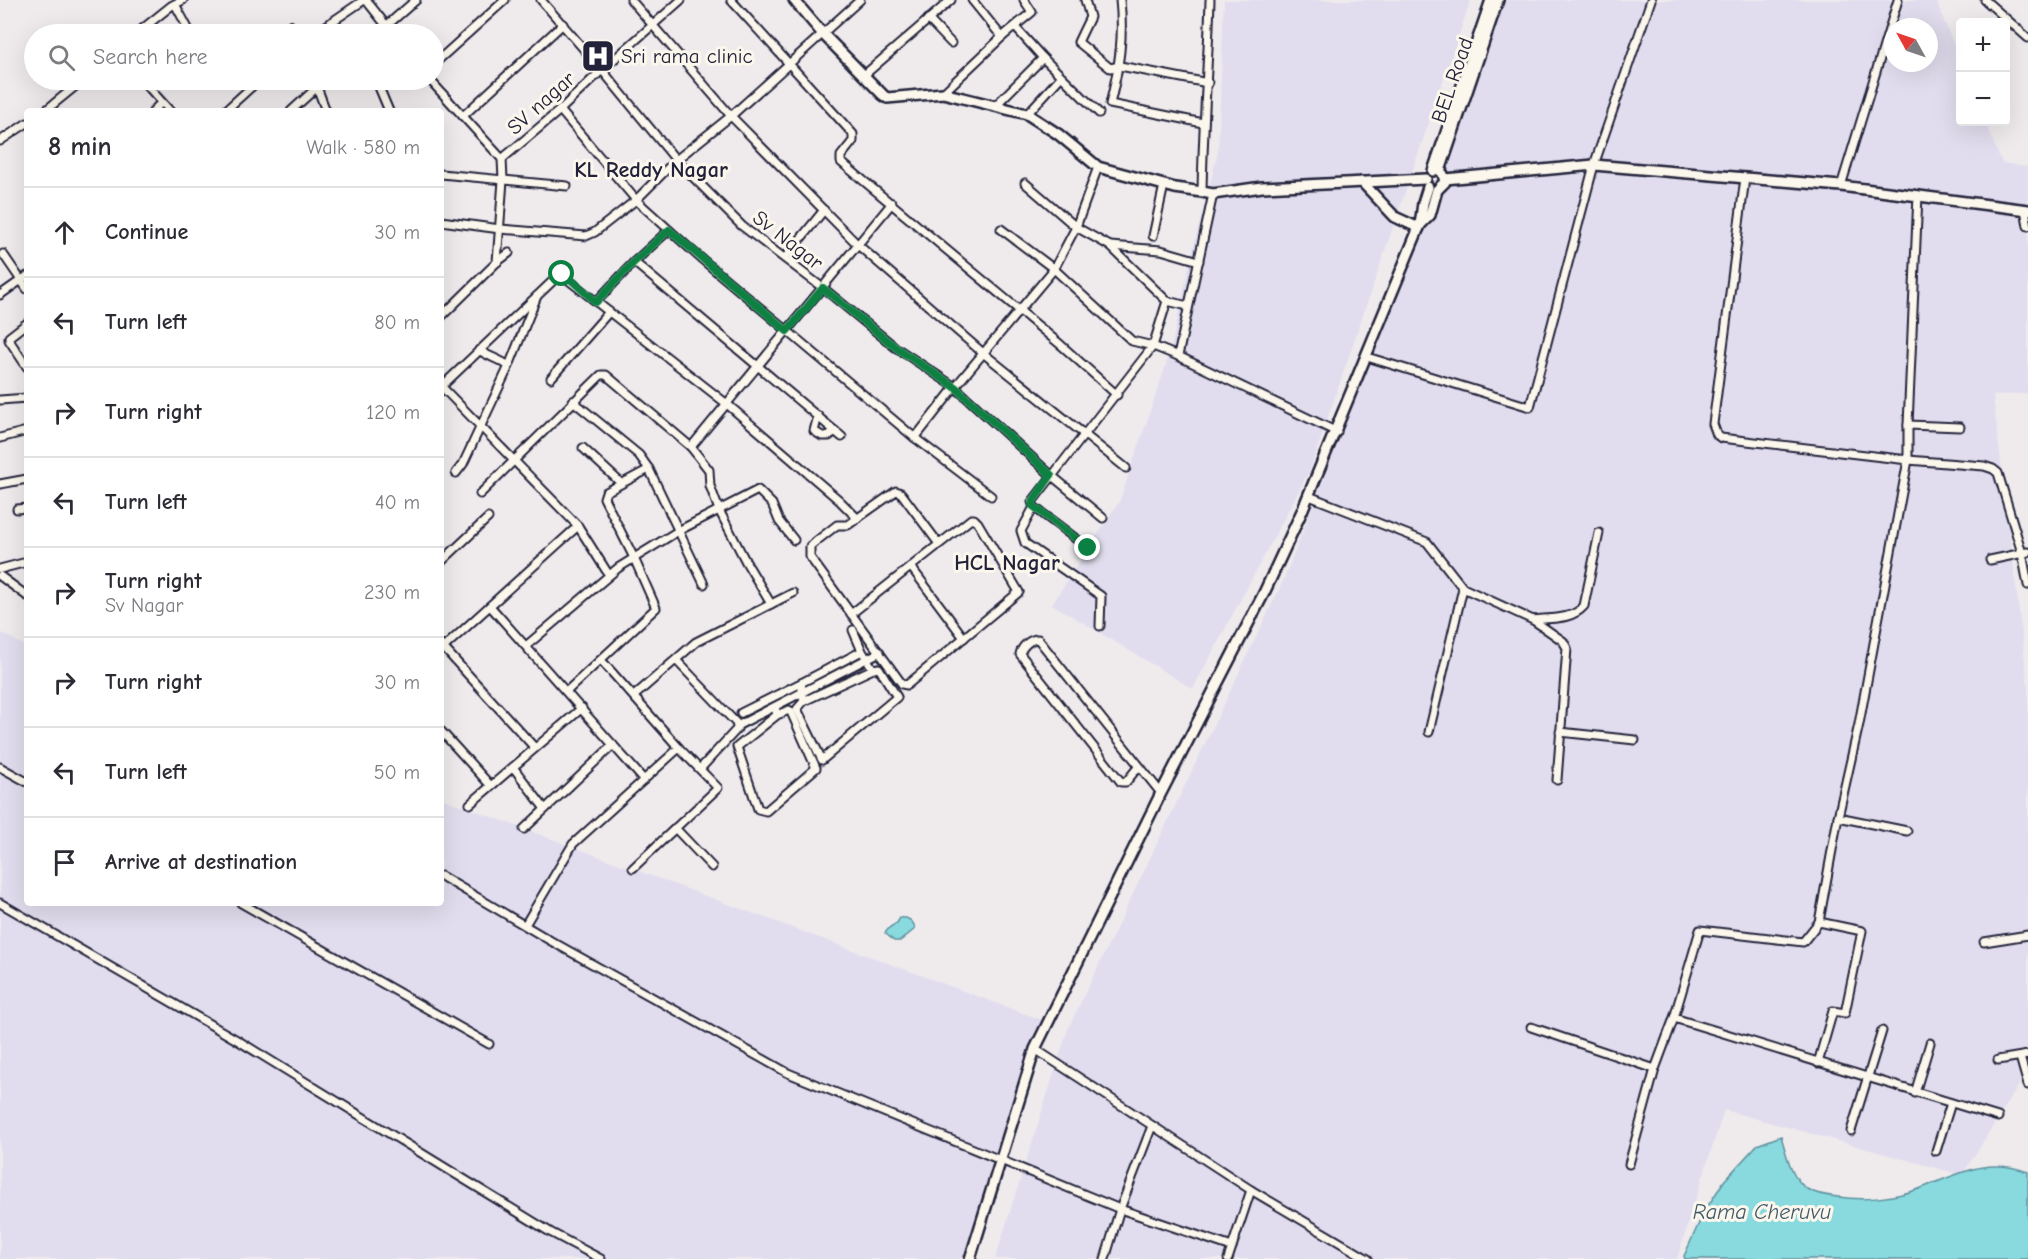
<!DOCTYPE html>
<html lang="en">
<head>
<meta charset="utf-8">
<style>
	body { margin:0; font-family:"Comic Neue",sans-serif; background:#f2f2f3; color:#2b2b33 }
	.controls { position:absolute; right:18px; top:18px; display:grid; overflow:hidden; border-radius:6px; box-shadow:0 6px 24px #0002 }
	.controls button { width:54px; height:54px; display:grid; place-items:center; padding:0; border:0; border-bottom:2px solid #e1e1e2; background:#fff; color:#2b2b33; font:30px sans-serif }
	.compass { position:absolute; left:1884px; top:18px; width:54px; height:54px; border-radius:50%; background:#fff; box-shadow:0 6px 24px #0002; rotate:310deg }
	.stop { position:absolute; width:18px; height:18px; margin:-14px; border:4px solid #0b8043; border-radius:50%; background:#fff }
	.stop.end { background:#0b8043; border-color:#fff; box-shadow:0 2px 6px #0008 }
	.list { margin:0; padding:0; list-style:none }
	h2 { display:flex; justify-content:space-between; align-items:center; height:78px; margin:0; padding:0 24px; font-size:26px }
	h2 small { font-size:20px; font-weight:400; color:#7c7c81 }
	.list li { display:grid; grid-template-columns:39px 1fr auto; gap:18px; align-items:center; box-sizing:border-box; height:90px; padding:0 24px; border-top:2px solid #e1e1e2 }
	.list b { display:block; font-size:22px; white-space:nowrap }
	.list p { margin:0; font-size:20px; white-space:nowrap; color:#7c7c81 }
	.list em { font-size:20px; font-style:normal; color:#7c7c81 }
	.icon { flex:none; width:33px; height:33px; fill:none; stroke:currentColor; stroke-width:2; stroke-linecap:round; stroke-linejoin:round }
	.map { position:relative; flex:none; width:2028px; height:1259px; overflow:hidden }
	.search { position:absolute; background:#fff; box-shadow:0 6px 24px #0002; left:24px; top:24px; width:420px; height:66px; display:flex; align-items:center; gap:15px; box-sizing:border-box; padding:0 21px; border-radius:33px; color:#7c7c81; font-size:22px }
	.panel { position:absolute; background:#fff; box-shadow:0 6px 24px #0002; left:24px; top:108px; width:420px; height:798px; border-radius:6px }
	.map>svg:first-child { display:block }
	.built { fill:#e1ddee; fill-rule:evenodd }
	.water { fill:#88dadf; stroke:#5f909d; stroke-width:1.5 }
	.lines { fill:none; stroke-linecap:round; stroke-linejoin:round }
	.street-casing { stroke:#22223b; stroke-width:11 }
	.secondary-casing { stroke:#22223b; stroke-width:14 }
	.street { stroke:#fbf7ec; stroke-width:7 }
	.secondary { stroke:#fbf7ec; stroke-width:9 }
	.route { stroke:#0b8043; stroke-width:8 }
	.labels { text-anchor:middle; stroke-width:6; stroke-linejoin:round; paint-order:stroke }
	.poi-label { font-size:21px; fill:#22223b; stroke:#fbf7ec; text-anchor:start }
	.street-label { font-size:21px; fill:#22223b; stroke:#fbf7ec }
	.neighbourhood-label { font-size:22px; font-weight:bold; fill:#22223b; stroke:#fbf7ec }
	.water-label { font-size:22px; font-style:italic; fill:#41596c; stroke:#fbf7ec }
</style>
</head>
<body>
<div class="map">
<svg width="2028" height="1259" viewBox="0 0 2028 1259">
	<rect width="100%" height="100%" fill="#efebed"/>
	<filter id="ink" filterUnits="userSpaceOnUse"><feTurbulence type="fractalNoise" baseFrequency=".0167" numOctaves="2"/><feDisplacementMap in="SourceGraphic" scale="12" xChannelSelector="R" yChannelSelector="G"/><feConvolveMatrix kernelMatrix="1 2 1 2 8 2 1 2 1" color-interpolation-filters="sRGB"/></filter>
	<g filter="url(#ink)">
		<g class="built">
			<path d="M1224,0H1471L1310,470L1193,689L1052,604L1120,500L1170,353L1192,253L1218,152Z"/>
			<path d="M1500,0H1936L1960,61V122H1985L2002,163L2028,167V393L1993,396L2028,686V1071L1962,1175L1724,1110L1677,1259H995L1068,1029L1283,581L1422,230ZM1893,27H1929V63H1893Z"/>
			<path d="M0,632L27,647V903H441V798L1042,1020L966,1259H0Z"/>
		</g>
		<g class="water">
			<path d="M900,918C908,917 914,921 915,929L900,941H894L885,933L890,927L897,923Z"/>
			<path d="M1781,1136C1786,1153 1791,1178 1807,1189C1815,1194 1828,1196 1838,1197C1864,1201 1894,1198 1919,1189C1957,1175 1986,1156 2028,1172V1259H1685L1684,1256L1704,1212L1724,1181L1757,1145Z"/>
		</g>
		<g class="lines">
			<defs>
				<g id="street">
					<path d="M366,0L393,34"/>
					<path d="M541,0L602,70L676,160L742,226L823,288L895,347L955,387L1051,475L1103,518"/>
					<path d="M631,0L731,116L858,245L983,353L1126,468"/>
					<path d="M731,0L853,134V141L841,156V162L1061,345L1117,395"/>
					<path d="M972,0L1002,37"/>
					<path d="M1085,0L1090,17L1078,42L1110,68L1120,66L1208,83"/>
					<path d="M1120,0C1124,37 1119,68 1110,104L1203,123"/>
					<path d="M1985,0L2028,38"/>
					<path d="M175,4L191,34"/>
					<path d="M928,19L951,43"/>
					<path d="M290,25L295,34"/>
					<path d="M1015,27L1043,58"/>
					<path d="M136,34L171,6L183,0"/>
					<path d="M314,34L364,0"/>
					<path d="M377,34L416,0"/>
					<path d="M434,64L505,0"/>
					<path d="M863,76L951,0"/>
					<path d="M142,80L170,111"/>
					<path d="M310,80L317,87L326,111"/>
					<path d="M376,80L389,111"/>
					<path d="M430,80L502,159L560,110L602,70L681,0"/>
					<path d="M943,93L1002,37L1032,12L1024,0"/>
					<path d="M996,105L1043,58L1099,113"/>
					<path d="M560,110L636,200L697,255L915,438L991,496"/>
					<path d="M45,111L83,80"/>
					<path d="M153,111L161,103"/>
					<path d="M225,111L259,80"/>
					<path d="M291,111L325,80"/>
					<path d="M1027,114L1058,80"/>
					<path d="M463,116L563,24"/>
					<path d="M0,141L27,123"/>
					<path d="M441,174L567,186"/>
					<path d="M1745,178L1713,424L1717,435L1721,438L1908,460L1984,466L1993,469L1998,473L2022,553L2028,585"/>
					<path d="M1025,183L1076,227L1110,246L1167,301L1153,346L1032,502L1034,507L1088,548"/>
					<path d="M1841,186L1898,0"/>
					<path d="M1202,192C1203,128 1208,64 1210,0"/>
					<path d="M1213,194L1178,356L1337,432"/>
					<path d="M2025,209L2028,226"/>
					<path d="M441,221L500,229L586,236L595,232L636,200L676,160L731,116L860,0"/>
					<path d="M1001,229L1054,269L1132,341L1153,346L1178,356"/>
					<path d="M1153,236L1164,185"/>
					<path d="M1110,246L1161,250L1199,261"/>
					<path d="M3,254L27,289"/>
					<path d="M785,258L824,210"/>
					<path d="M497,262L503,180L502,159"/>
					<path d="M634,262L842,437"/>
					<path d="M0,295L27,276"/>
					<path d="M1167,301L1188,306"/>
					<path d="M596,302L634,262L669,230"/>
					<path d="M441,317L497,262L509,253"/>
					<path d="M27,323L9,337V340L27,367"/>
					<path d="M479,350C489,357 499,359 509,366"/>
					<path d="M1367,357L1530,407L1594,165L1651,0"/>
					<path d="M551,378L609,312"/>
					<path d="M441,386L578,526L609,575"/>
					<path d="M441,387L558,276L562,275L727,404L839,500L857,518"/>
					<path d="M0,400L27,398"/>
					<path d="M573,401L639,455L649,469L704,584"/>
					<path d="M818,416L814,431L822,436H829L835,431"/>
					<path d="M1908,425L1960,427"/>
					<path d="M0,438L27,431"/>
					<path d="M915,438L955,387L1054,269L1076,227L1098,167"/>
					<path d="M691,447L892,203"/>
					<path d="M583,448L621,483"/>
					<path d="M456,473L463,464L509,366L537,296"/>
					<path d="M0,484L27,479"/>
					<path d="M480,494L601,375H606L691,447L709,470L710,486L719,510L746,562L771,604"/>
					<path d="M1309,496L1427,542L1463,588L1533,620L1563,641L1567,648L1557,780"/>
					<path d="M1034,507L1021,531L1025,543L1101,596L1100,626"/>
					<path d="M17,509L27,508"/>
					<path d="M1990,560L2028,552"/>
					<path d="M441,562L488,518"/>
					<path d="M911,567L964,638"/>
					<path d="M0,569L27,562"/>
					<path d="M0,576L27,596"/>
					<path d="M490,606L644,780"/>
					<path d="M851,614L971,519H974L978,523L1019,592L907,685L902,684L810,557V546L837,525H848L896,491L901,493L939,544"/>
					<path d="M1533,620C1551,618 1572,620 1584,606L1599,533"/>
					<path d="M853,630L862,651L801,683L804,701L873,669L862,651"/>
					<path d="M441,645L535,748"/>
					<path d="M526,646L618,568L678,531L758,490L772,504L779,521L794,540"/>
					<path d="M441,650L578,526"/>
					<path d="M601,660L679,748L718,788L633,868"/>
					<path d="M676,660L737,724V729L700,769"/>
					<path d="M567,691L656,608L634,558L604,498L606,492L649,469"/>
					<path d="M634,696L696,642L793,593"/>
					<path d="M804,701L797,709L822,760L897,697L879,668L873,669"/>
					<path d="M775,707L777,715L737,747L758,809L766,811L816,768L791,712L789,710L777,715"/>
					<path d="M741,713L801,683"/>
					<path d="M737,726L880,652"/>
					<path d="M441,731L491,786"/>
					<path d="M1429,732L1463,588"/>
					<path d="M1560,732L1635,740"/>
					<path d="M1139,766L1126,782H1121L1020,654C1022,646 1030,639 1038,639L1161,793"/>
					<path d="M0,767L27,782"/>
					<path d="M513,767L545,809"/>
					<path d="M470,804L582,708"/>
					<path d="M1838,817L1907,831"/>
					<path d="M675,828L712,867"/>
					<path d="M524,829L613,745"/>
					<path d="M441,876L551,941L788,1073L1120,1209L1232,1247"/>
					<path d="M0,903L237,1040L550,1232L601,1259"/>
					<path d="M241,903L489,1044"/>
					<path d="M525,925L573,844L679,748"/>
					<path d="M1984,942L2028,935"/>
					<path d="M1674,1018L1998,1117"/>
					<path d="M1531,1027L1655,1069"/>
					<path d="M1035,1049L1251,1190L1368,1259"/>
					<path d="M2020,1057L2028,1085"/>
					<path d="M1998,1060L2028,1055"/>
					<path d="M1818,1063L1833,1011L1845,1013L1862,931L1819,922"/>
					<path d="M1915,1093L1930,1043"/>
					<path d="M1851,1131L1882,1031"/>
					<path d="M1936,1151L1951,1103"/>
					<path d="M1629,1164L1655,1069L1674,1018L1700,930L1803,942L1819,922L1838,817L1859,724L1908,460V425L1918,195"/>
					<path d="M1105,1259L1120,1209L1152,1126"/>
					<path d="M1228,1259L1251,1190"/>
				</g>
				<g id="secondary">
					<path d="M794,0L822,33L883,95L887,98L943,93L1027,114L1058,134L1098,167L1175,188L1202,192L1213,194L1262,187L1426,179"/>
					<path d="M1433,171L1491,0"/>
					<path d="M1440,171L1498,0"/>
					<path d="M1445,179L1594,165L1841,186L2028,210"/>
					<path d="M1362,182L1395,217L1419,228"/>
					<path d="M1420,225L1430,215L1437,190L1445,182L1443,174"/>
					<path d="M970,1259L1035,1049L1161,793L1264,593L1302,511L1420,225L1423,203L1428,187"/>
				</g>
			</defs>
			<use href="#street" class="street-casing"/>
			<use href="#secondary" class="secondary-casing"/>
			<use href="#street" class="street"/>
			<use href="#secondary" class="secondary"/>
		</g>
	</g>
	<g class="lines" filter="url(#ink)">
		<path class="route" d="M562,274L567,276L596,302L634,262L669,230L787,331L823,288L895,347L955,387L1051,475L1034,500L1032,505L1088,548"/>
	</g>
	<defs>
		<symbol id="hospital-square" viewBox="-11 -11 22 22"><rect x="-9" y="-9" width="18" height="18" rx="4" fill="#22223b" stroke="#fbf7ec"/><path d="M-5-5h3v3.5h4V-5h3V5h-3V1.5h-4V5h-3Z" fill="#fff"/></symbol>
	</defs>
	<g fill-rule="evenodd">
		<use href="#hospital-square" x="579" y="37" width="38" height="38"/>
	</g>
	<g class="labels">
		<g class="poi-label">
			<text x="621" y="63">Sri rama clinic</text>
		</g>
		<g class="street-label">
			<text transform="translate(1452 80) rotate(-71)" y="7">BEL Road</text>
			<text transform="translate(541 103) rotate(-42)" y="7">SV nagar</text>
			<text transform="translate(788 240) rotate(38)" y="7">Sv Nagar</text>
		</g>
		<g class="neighbourhood-label">
			<text x="651" y="177">KL Reddy Nagar</text>
			<text x="1007" y="570">HCL Nagar</text>
		</g>
		<g class="water-label">
			<text x="1762" y="1219">Rama Cheruvu</text>
		</g>
	</g>
</svg>
<div class="controls">
<button>+</button>
<button>−</button>
</div>
<svg class="compass" viewBox="-18 -18 36 36"><path d="M0-13l5 13h-10z" fill="#e53935"/><path d="M0 13l5-13h-10z" fill="#7c7c81"/></svg>
<div class="stop" style="left:562px;top:274px"></div>
<div class="stop end" style="left:1088px;top:548px"></div>
<div class="search"><svg class="icon" aria-label="search" viewBox="0 0 24 24"><circle cx="10" cy="10" r="6"/><path d="M15 15l6 6"/></svg>Search here</div>
<section class="panel">
<h2>8 min<small>Walk · 580 m</small></h2>
<ul class="list">
<li><svg class="icon" aria-label="ahead" viewBox="0 0 24 24"><path d="M12 20V5M6 11l6-6 6 6"/></svg><div><b>Continue</b></div><em>30 m</em></li>
<li><svg class="icon" aria-label="left" viewBox="0 0 24 24"><path d="M17 20v-9H6M10 6l-5 5 5 5"/></svg><div><b>Turn left</b></div><em>80 m</em></li>
<li><svg class="icon" aria-label="right" viewBox="0 0 24 24"><path d="M7 20v-9h11M14 6l5 5-5 5"/></svg><div><b>Turn right</b></div><em>120 m</em></li>
<li><svg class="icon" aria-label="left" viewBox="0 0 24 24"><path d="M17 20v-9H6M10 6l-5 5 5 5"/></svg><div><b>Turn left</b></div><em>40 m</em></li>
<li><svg class="icon" aria-label="right" viewBox="0 0 24 24"><path d="M7 20v-9h11M14 6l5 5-5 5"/></svg><div><b>Turn right</b><p>Sv Nagar</p></div><em>230 m</em></li>
<li><svg class="icon" aria-label="right" viewBox="0 0 24 24"><path d="M7 20v-9h11M14 6l5 5-5 5"/></svg><div><b>Turn right</b></div><em>30 m</em></li>
<li><svg class="icon" aria-label="left" viewBox="0 0 24 24"><path d="M17 20v-9H6M10 6l-5 5 5 5"/></svg><div><b>Turn left</b></div><em>50 m</em></li>
<li><svg class="icon" aria-label="arrive" viewBox="0 0 24 24"><path d="M6 21V4h12l-3 4 3 4H6"/></svg><div><b>Arrive at destination</b></div></li>
</ul>
</section>
</div>
</body>
</html>
